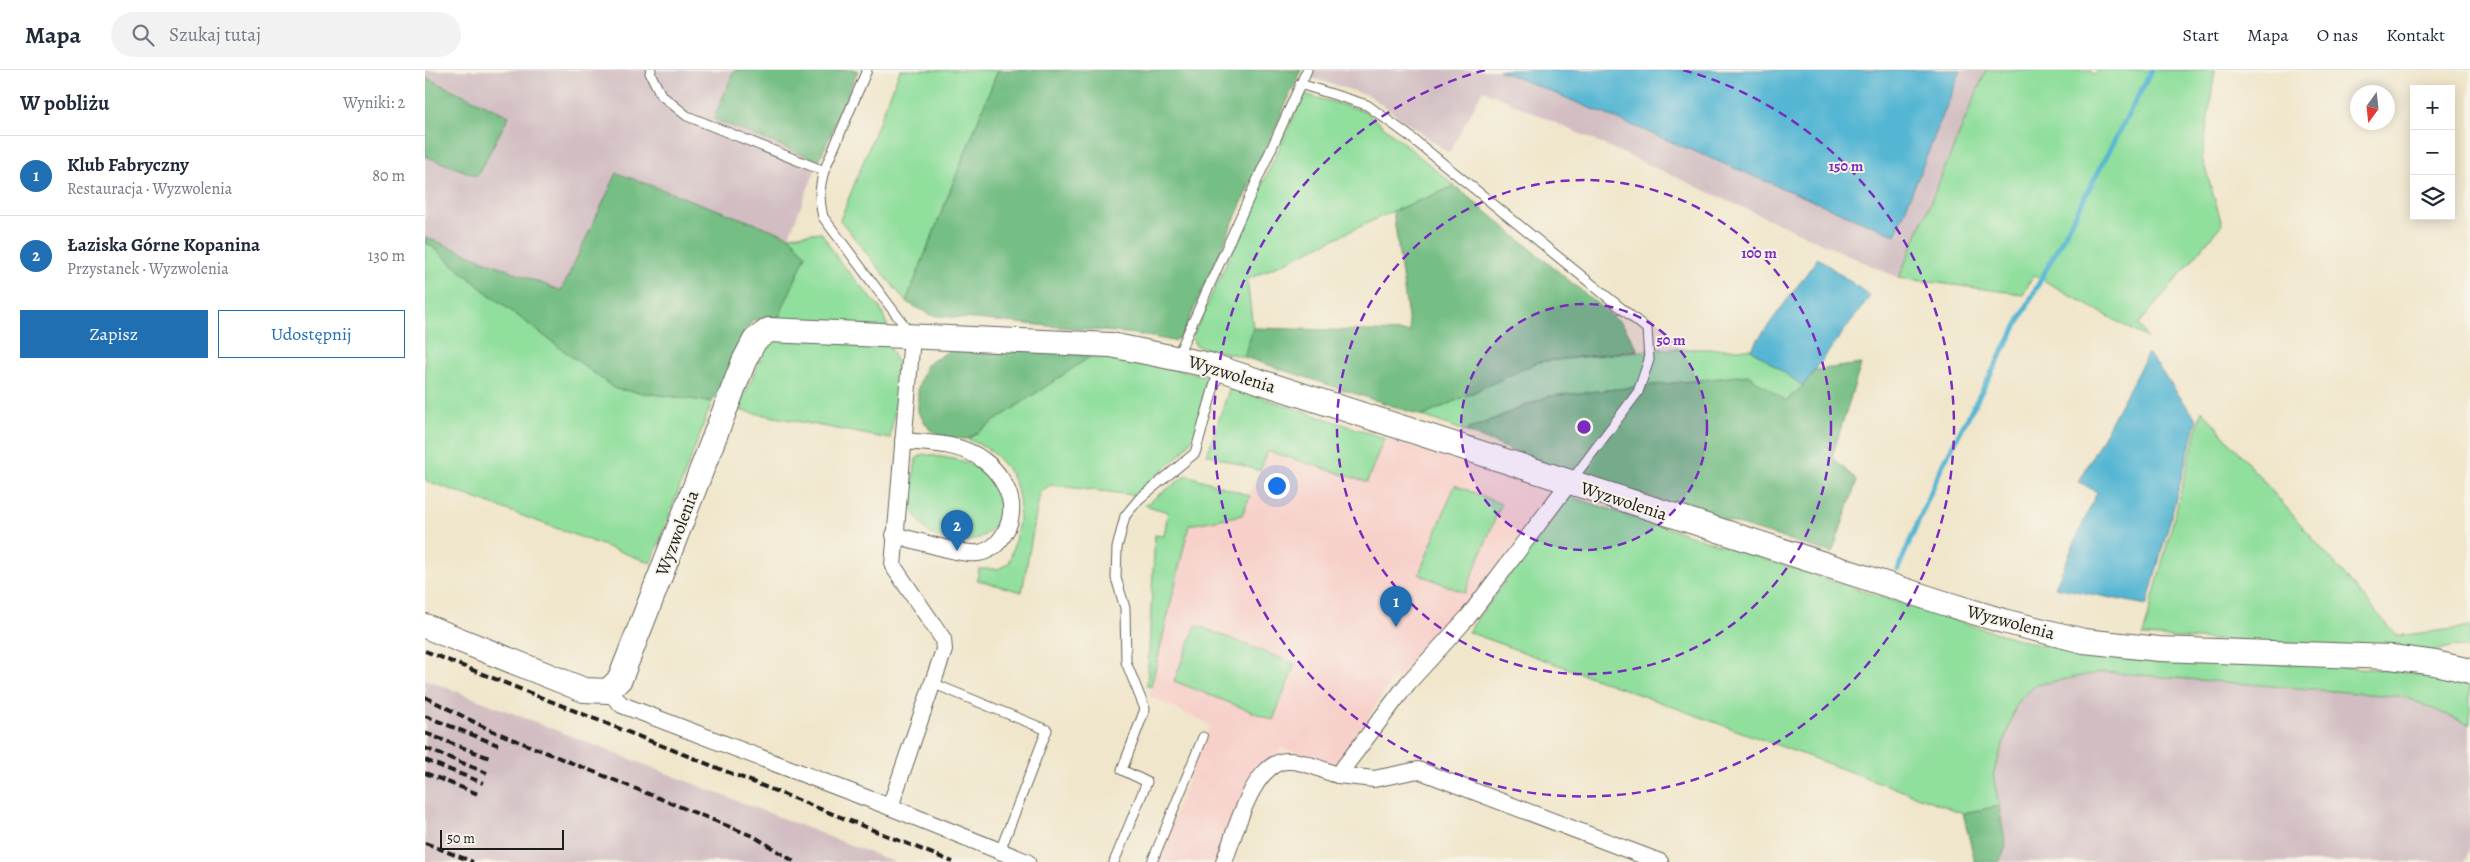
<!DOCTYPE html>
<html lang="pl">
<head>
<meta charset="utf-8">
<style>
	body { margin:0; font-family:Alegreya,serif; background:#f2f2f3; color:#1f2937 }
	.controls { position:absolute; right:15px; top:15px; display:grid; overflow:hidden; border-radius:0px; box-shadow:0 2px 12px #0003 }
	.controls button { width:45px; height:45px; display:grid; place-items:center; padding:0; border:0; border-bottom:1px solid #e0e1e3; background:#fff; color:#1f2937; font:25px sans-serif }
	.compass { position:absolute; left:1925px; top:15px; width:45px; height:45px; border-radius:50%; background:#fff; box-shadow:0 2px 12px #0003; rotate:195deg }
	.scale { position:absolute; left:15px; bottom:12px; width:124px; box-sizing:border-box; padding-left:5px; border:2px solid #1c1c1c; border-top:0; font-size:14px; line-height:18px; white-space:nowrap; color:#1c1c1c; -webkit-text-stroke:4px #f7f3e8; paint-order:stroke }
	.you { position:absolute; left:851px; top:415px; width:18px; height:18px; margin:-12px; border:4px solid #fff; border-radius:50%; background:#1a73e8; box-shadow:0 0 0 8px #1a73e833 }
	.badge { display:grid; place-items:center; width:32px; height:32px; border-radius:50%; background:#1f6fb2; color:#fff; font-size:16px; font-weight:700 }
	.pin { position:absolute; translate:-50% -41px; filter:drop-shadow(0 1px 2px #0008) }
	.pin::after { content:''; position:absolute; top:26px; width:18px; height:15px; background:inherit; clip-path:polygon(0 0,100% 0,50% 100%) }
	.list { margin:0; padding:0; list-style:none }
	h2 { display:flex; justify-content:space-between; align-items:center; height:65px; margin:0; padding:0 20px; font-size:21px }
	h2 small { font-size:16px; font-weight:400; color:#747a83 }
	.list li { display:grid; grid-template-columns:32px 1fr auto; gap:15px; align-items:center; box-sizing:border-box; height:80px; padding:0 20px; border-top:1px solid #e0e1e3 }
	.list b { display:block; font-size:19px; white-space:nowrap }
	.list p { margin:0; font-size:16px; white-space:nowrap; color:#747a83 }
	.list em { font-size:16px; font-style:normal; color:#747a83 }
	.actions { display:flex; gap:10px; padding:15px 20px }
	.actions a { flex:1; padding:11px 0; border:1px solid #1f6fb2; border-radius:0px; text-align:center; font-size:18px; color:#1f6fb2 }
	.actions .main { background:#1f6fb2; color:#fff }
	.icon { flex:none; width:28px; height:28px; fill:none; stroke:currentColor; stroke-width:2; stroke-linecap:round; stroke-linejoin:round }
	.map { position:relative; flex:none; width:2045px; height:792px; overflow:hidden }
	header { display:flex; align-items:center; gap:30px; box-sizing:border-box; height:70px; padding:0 25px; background:#fff; border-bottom:1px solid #e0e1e3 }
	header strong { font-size:24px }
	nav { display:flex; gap:28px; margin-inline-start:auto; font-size:18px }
	.search { width:350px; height:45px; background:#f2f2f3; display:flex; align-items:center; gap:12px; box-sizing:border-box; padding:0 18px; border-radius:28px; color:#747a83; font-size:19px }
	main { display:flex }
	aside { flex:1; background:#fff }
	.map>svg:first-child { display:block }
	.built { fill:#f7d0ca }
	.industrial { fill:#d2bec2 }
	.green { fill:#91df9d; stroke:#567e5c }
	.forest { fill:#74be84; stroke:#486d50 }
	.water { fill:#54b6d3; stroke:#386978 }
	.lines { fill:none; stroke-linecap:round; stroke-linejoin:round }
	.stream { stroke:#54b6d3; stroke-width:5 }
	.lane-casing { stroke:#666359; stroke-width:11 }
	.street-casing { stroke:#666359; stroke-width:18 }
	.secondary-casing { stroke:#666359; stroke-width:26 }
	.lane { stroke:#fff; stroke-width:9 }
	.street { stroke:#fff; stroke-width:16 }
	.secondary { stroke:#fff; stroke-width:24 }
	.rail { stroke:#1c1c1c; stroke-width:4; stroke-dasharray:8 4; stroke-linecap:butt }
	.ring { fill:none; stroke:#7b2cbf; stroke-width:2.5; stroke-dasharray:9 6 }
	.labels { text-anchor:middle; stroke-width:4; stroke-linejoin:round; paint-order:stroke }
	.street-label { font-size:18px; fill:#1c1c1c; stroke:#f7f3e8 }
	.centre { fill:#7b2cbf; stroke:#f7f3e8; stroke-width:2.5 }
	.ring-label { font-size:15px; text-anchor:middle; font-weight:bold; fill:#7b2cbf; stroke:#f7f3e8; stroke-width:4; stroke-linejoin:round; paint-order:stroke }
</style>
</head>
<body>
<header>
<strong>Mapa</strong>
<div class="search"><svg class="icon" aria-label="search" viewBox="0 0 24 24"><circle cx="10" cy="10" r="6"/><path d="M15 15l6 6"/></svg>Szukaj tutaj</div>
<nav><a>Start</a><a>Mapa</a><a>O nas</a><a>Kontakt</a></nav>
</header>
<main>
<aside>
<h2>W pobliżu<small>Wyniki: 2</small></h2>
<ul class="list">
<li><span class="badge">1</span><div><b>Klub Fabryczny</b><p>Restauracja · Wyzwolenia</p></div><em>80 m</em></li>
<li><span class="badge">2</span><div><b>Łaziska Górne Kopanina</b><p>Przystanek · Wyzwolenia</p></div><em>130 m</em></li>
</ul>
<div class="actions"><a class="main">Zapisz</a><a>Udostępnij</a></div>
</aside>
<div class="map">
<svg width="2045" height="792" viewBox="0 0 2045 792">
	<rect width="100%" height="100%" fill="#f7f3e8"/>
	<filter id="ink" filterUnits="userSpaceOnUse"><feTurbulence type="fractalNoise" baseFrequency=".02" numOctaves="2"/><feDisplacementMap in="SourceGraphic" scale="10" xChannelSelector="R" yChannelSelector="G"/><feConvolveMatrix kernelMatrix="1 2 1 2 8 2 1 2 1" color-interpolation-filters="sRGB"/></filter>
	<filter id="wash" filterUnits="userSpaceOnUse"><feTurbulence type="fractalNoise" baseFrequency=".0096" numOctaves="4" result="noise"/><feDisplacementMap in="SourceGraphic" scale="20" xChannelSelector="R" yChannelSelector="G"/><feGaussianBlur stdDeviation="1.12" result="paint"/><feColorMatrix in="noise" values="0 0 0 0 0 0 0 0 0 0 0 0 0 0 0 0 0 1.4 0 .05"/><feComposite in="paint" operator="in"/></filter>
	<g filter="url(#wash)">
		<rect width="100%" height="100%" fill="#f0e6cb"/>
		<path class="built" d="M959,368L1123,417L1122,430L1044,539L976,611L968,607L915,694L857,678L823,712L794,792H731L785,655L724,626L764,455L817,445L843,380L942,412Z"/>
		<g class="industrial">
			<path d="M0,0H309L290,50L394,91L364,166L192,103L136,221L0,167Z"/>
			<path d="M889,0H1561L1474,208L1058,20L1024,83L945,26L887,8Z"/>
			<path d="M1677,602L1981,627L2045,655V779L2039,792H1574L1581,777L1568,705L1592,632L1611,615Z"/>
			<path d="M0,609L469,792H0Z"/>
		</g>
		<g class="green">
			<path d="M475,0H573L481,232L415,150Z"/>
			<path d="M1561,0H1665L1668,4L1674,0H1790L1777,88L1797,154L1714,254L1722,268L1609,205L1598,224L1474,208Z"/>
			<path d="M879,24L940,41L1030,116L968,141L822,210L828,258L819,287L771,276L767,268Z"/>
			<path d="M396,162L414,191L455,238L462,255L465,279L472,292L474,311L465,369L313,340L381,185L364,166Z"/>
			<path d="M0,171L61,222L190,319L287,332L226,493L0,410Z"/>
			<path d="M1236,279H1326L1378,316L1361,331L1124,326L1040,361L998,346L1113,292Z"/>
			<path d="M666,286L713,292L781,306L773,360L757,383L709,425L625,415L615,422L597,522L552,510L554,499H573L584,493C595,452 606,419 570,385C564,378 552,374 543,369Z"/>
			<path d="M805,317L959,368L942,412L843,381L835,401L782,384Z"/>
			<path d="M1777,340L1972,566L2045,557V579L2030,576L2006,582L1718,566Z"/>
			<path d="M498,384C513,387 529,388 543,393C564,402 586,433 570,455C554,478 513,477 497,455C493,449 486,439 486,431C485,418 490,403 491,389Z"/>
			<path d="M762,405L825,426L817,445L764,455L726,617L722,616L730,465L739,466L743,442L720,435Z"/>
			<path d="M1030,415L1076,434L1040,523L994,504Z"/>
			<path d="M1146,427L1535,552L1610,574L1710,590L1881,594L1973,601L2028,610L2045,616V655L1981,627L1677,602L1611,615L1592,632L1568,705L1574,736L1538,743L1043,562L1132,440Z"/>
			<path d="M771,555L870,594L848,650L749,611Z"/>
		</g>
		<g class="forest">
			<path d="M309,0H433L394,91L289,49Z"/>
			<path d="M573,0H876L757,266L748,271L711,264L506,245L481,232Z"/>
			<path d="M0,7L84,46L52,106L0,86Z"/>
			<path d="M192,103L364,166L381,185L353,249L327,250L304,306L287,332L190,319L61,222L0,171V167L136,221Z"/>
			<path d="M1030,116L1199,256L1213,280L1113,292L998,346L819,287L828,258L985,262L968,141Z"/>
			<path d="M613,280L666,286L543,369L520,368L505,360L493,342V318L501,295L524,281Z"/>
			<path d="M1436,294L1407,386L1432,411L1407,483L1130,398L1040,361L1124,326L1323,305L1361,331L1378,316L1390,300Z"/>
			<path d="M1574,736L1581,777L1574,792H1550L1538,743Z"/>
		</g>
		<g class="water">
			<path d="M1074,0H1536L1470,165Z"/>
			<path d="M1393,188L1445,226L1378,316L1326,279Z"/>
			<path d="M1723,283L1772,350L1722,535L1630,517L1672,422L1654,412Z"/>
		</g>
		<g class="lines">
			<path class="stream" d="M1473,499L1517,396L1727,0"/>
		</g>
	</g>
	<g filter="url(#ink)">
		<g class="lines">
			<defs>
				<g id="lane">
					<path d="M226,0L225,3L236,25L262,46L399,101"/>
					<path d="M442,0L399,101C394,118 394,130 398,147L485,263"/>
					<path d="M875,14L942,35L983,65L1222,259L1224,290L1213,322L1146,411"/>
					<path d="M752,287L882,0"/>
					<path d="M507,613L622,660L575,781"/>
					<path d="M689,792L722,712L697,700L720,639L701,592L700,538L691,508L692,478L700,446L714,429L770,383L794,299"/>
					<path d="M727,792L778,667"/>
				</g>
				<g id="street">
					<path d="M1144,413L1043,547L983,613L913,705L949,709L993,700L1235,792"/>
					<path d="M469,465C488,469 538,486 554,483C575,479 588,455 586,434C584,417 571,399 558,390C536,373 504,373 478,371"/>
					<path d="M183,621L197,635L465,737L602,792"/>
					<path d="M465,737L519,580L518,569L468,496L487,267"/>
					<path d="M799,792C810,764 828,688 865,691C880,691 899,701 913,705"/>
				</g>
				<path id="secondary" d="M0,556L159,620L183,621L195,609L319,291L330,270L344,260L686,275L784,295L1516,532L1578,551L1659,571L1734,579L1966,587L2010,593L2045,601"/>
			</defs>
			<use href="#lane" class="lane-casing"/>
			<use href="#street" class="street-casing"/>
			<use href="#secondary" class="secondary-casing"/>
			<use href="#lane" class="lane"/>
			<use href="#street" class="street"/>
			<use href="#secondary" class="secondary"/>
			<g class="rail">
				<path d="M0,581L528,792"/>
				<path d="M0,627L63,659L330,767L370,792"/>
				<path d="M0,646L73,675"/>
				<path d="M0,663L67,689"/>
				<path d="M0,678L62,703"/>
				<path d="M0,690L58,713"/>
				<path d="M0,703L53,724"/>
				<path d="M0,773L48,792"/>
			</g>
		</g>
	</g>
	<circle cx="1159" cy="357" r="123" fill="#7b2cbf" fill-opacity=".12"/>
	<g class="ring">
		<circle cx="1159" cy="357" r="123"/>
		<circle cx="1159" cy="357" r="247"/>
		<path d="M1258 0A370 370 0 1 1 1060 0"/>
	</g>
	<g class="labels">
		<g class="street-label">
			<text transform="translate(807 304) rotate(17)" y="6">Wyzwolenia</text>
			<text transform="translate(1199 431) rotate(18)" y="6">Wyzwolenia</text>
			<text transform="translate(252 463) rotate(-69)" y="6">Wyzwolenia</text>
			<text transform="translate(1586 552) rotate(15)" y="6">Wyzwolenia</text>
		</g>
	</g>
	<circle cx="1159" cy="357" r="8" class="centre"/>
	<g class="ring-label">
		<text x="1421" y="101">150 m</text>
		<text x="1334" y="188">100 m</text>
		<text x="1246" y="275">50 m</text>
	</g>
</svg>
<div class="controls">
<button>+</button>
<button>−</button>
<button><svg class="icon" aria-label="layers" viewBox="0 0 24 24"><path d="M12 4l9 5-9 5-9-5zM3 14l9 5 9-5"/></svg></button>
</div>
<svg class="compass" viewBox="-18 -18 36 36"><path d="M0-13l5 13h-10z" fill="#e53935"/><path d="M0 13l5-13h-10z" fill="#747a83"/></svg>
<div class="scale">50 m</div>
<div class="you"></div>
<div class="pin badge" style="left:971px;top:557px">1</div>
<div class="pin badge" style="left:532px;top:481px">2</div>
</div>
</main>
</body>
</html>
